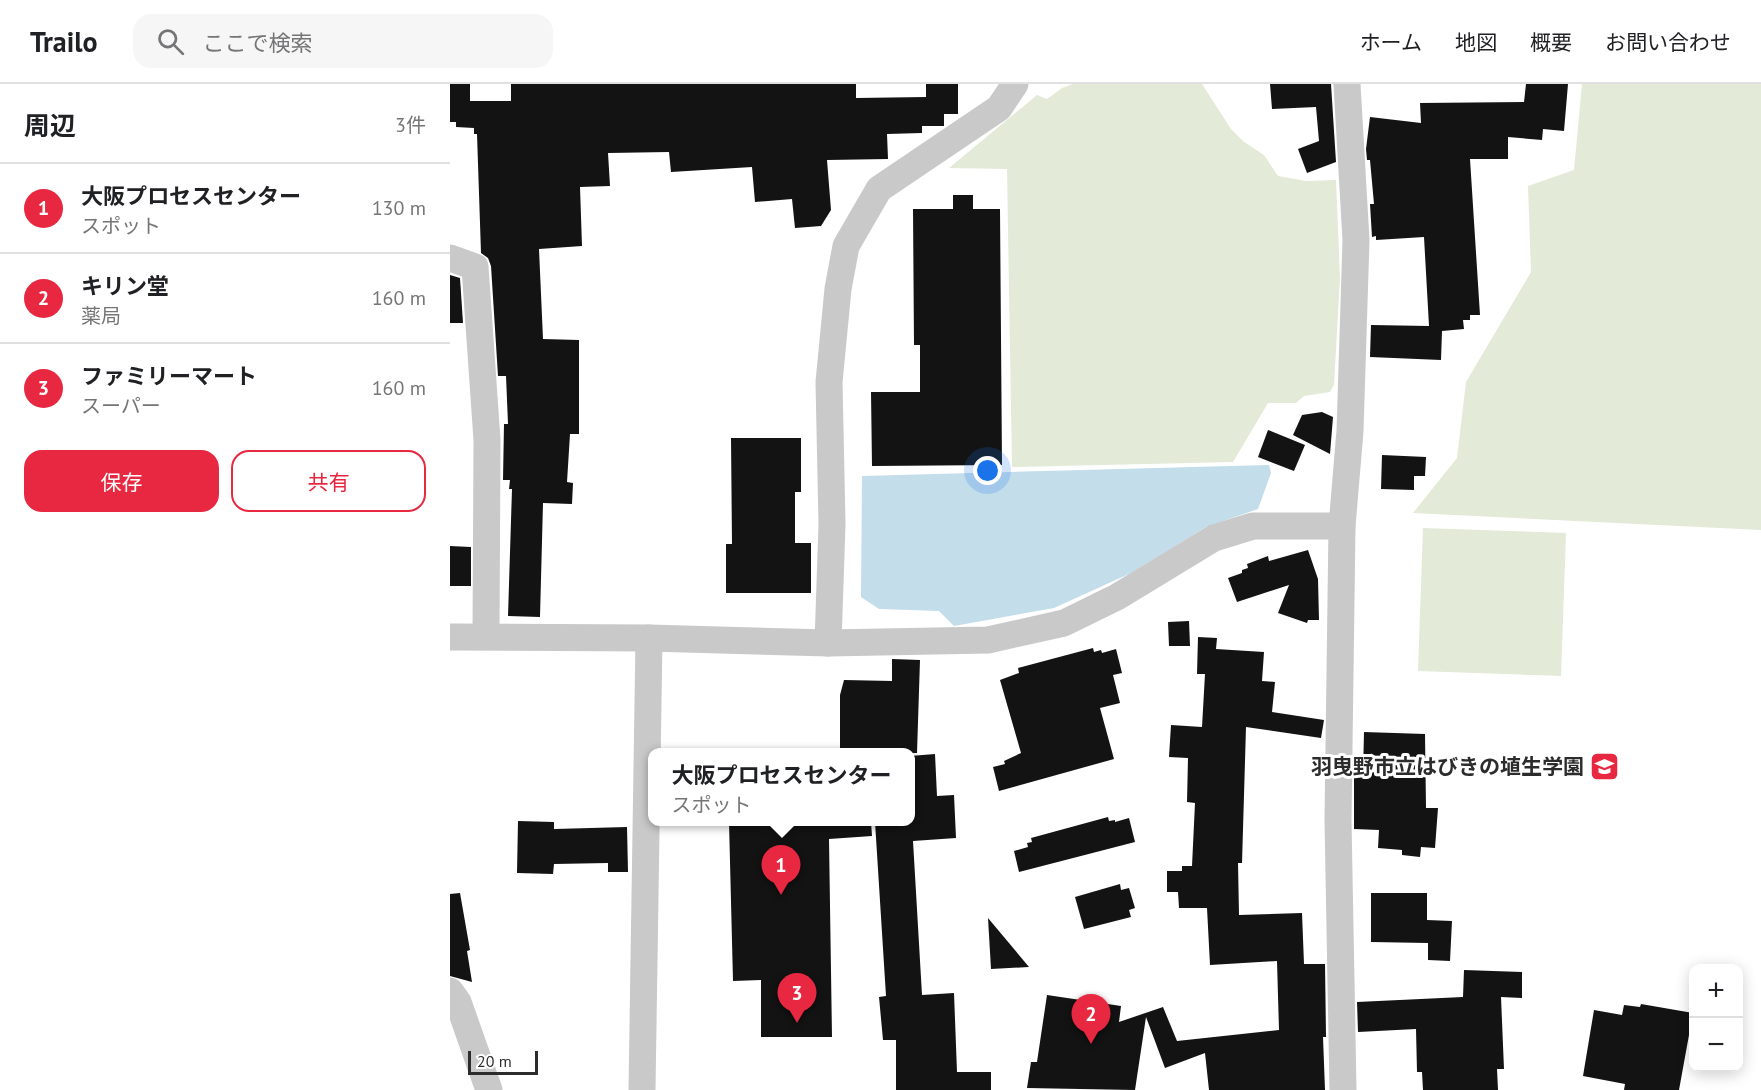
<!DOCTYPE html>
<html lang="ja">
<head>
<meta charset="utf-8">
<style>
	body { margin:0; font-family:"PT Sans","Noto Sans JP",sans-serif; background:#f6f6f6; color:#202124 }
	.controls { position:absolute; right:18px; bottom:18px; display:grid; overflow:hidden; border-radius:12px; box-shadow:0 3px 15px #0003 }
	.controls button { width:54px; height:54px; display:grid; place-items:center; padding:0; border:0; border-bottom:2px solid #e0e0e0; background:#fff; color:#202124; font:30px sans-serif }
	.scale { position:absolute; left:18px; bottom:15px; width:70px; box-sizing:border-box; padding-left:6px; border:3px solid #2c2c2c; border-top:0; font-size:16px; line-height:21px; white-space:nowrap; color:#2c2c2c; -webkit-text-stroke:4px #fff; paint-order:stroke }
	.you { position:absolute; left:538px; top:387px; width:21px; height:21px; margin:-15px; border:4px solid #fff; border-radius:50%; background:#1a73e8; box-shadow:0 0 0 9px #1a73e833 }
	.badge { display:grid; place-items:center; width:39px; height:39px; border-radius:50%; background:#e82840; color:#fff; font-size:20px; font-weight:700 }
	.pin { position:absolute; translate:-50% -50px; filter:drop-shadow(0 2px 3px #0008) }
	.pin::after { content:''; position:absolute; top:32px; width:21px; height:18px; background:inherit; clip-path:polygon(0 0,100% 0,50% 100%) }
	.popup { position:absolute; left:198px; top:664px; width:267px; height:78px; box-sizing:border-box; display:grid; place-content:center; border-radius:12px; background:#fff; filter:drop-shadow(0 2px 4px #0005); font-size:20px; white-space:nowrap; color:#757577 }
	.popup b { font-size:22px; color:#202124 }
	.popup::after { content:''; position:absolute; left:50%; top:100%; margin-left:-12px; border:12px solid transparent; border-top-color:#fff }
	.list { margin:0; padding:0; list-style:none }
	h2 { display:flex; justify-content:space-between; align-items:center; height:78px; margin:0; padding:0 24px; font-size:26px }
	h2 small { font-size:20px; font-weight:400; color:#757577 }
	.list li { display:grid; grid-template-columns:39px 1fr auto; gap:18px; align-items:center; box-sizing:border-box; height:90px; padding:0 24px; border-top:2px solid #e0e0e0 }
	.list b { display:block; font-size:22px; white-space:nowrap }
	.list p { margin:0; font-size:20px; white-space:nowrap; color:#757577 }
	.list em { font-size:20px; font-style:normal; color:#757577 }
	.actions { display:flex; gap:12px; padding:18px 24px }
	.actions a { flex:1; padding:14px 0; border:2px solid #e82840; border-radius:18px; text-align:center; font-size:21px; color:#e82840 }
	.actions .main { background:#e82840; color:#fff }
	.icon { flex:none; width:33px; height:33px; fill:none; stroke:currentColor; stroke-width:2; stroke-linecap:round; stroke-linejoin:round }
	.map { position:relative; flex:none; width:1311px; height:1006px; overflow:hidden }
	header { display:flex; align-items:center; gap:36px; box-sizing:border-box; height:84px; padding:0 30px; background:#fff; border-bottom:2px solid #e0e0e0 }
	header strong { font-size:28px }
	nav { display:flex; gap:33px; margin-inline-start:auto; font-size:21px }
	.search { width:420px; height:54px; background:#f6f6f6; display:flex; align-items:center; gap:15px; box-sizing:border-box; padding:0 21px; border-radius:18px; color:#757577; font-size:22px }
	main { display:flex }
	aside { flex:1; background:#fff }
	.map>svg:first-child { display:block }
	.green { fill:#e3ead8 }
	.water { fill:#c3ddeb }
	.building { fill:#131313 }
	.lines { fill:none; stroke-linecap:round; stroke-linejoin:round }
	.minor { stroke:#c9c9c9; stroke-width:27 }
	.labels { text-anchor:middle; stroke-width:6; stroke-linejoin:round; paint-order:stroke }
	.poi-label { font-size:21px; font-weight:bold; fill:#2c2c2c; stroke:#fff; text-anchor:end }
</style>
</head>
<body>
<header>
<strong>Trailo</strong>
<div class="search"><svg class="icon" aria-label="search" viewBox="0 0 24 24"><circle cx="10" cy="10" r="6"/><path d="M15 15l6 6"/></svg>ここで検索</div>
<nav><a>ホーム</a><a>地図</a><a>概要</a><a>お問い合わせ</a></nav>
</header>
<main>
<aside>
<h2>周辺<small>3件</small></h2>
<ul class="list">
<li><span class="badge">1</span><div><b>大阪プロセスセンター</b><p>スポット</p></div><em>130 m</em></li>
<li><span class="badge">2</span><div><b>キリン堂</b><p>薬局</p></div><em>160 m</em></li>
<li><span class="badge">3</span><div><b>ファミリーマート</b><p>スーパー</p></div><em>160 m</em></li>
</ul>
<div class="actions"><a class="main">保存</a><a>共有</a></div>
</aside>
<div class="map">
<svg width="1311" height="1006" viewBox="0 0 1311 1006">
	<rect width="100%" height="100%" fill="#fff"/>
	<g class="green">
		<path d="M623,0H752L781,45L794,58L814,71L828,92L856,97L886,96L890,194L884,301L880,308L854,312L846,319H818L783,378L562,383L557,85L499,84L587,11L597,15L612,4Z"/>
		<path d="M1132,0H1311V446L963,429L1007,374L1016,298L1081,188L1078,102L1124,86Z"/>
		<path d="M973,444L1116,449L1111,592L968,587Z"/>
	</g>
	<path class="water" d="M819,381L821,389L808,425L756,443L681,489L604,524L504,542L489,527L429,525L411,513L412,392Z"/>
	<g class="building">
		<path d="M0,0H20V17H61V0H406V14L476,13V0H508V30H494V42H472V49L437,50L438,75L377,76L381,126L371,142L345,144L342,115L305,118L302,83L221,88L219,68L158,69L160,102L130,103L132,162L89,165L93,255L129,256V350H120L117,398L123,399L122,420L93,419L90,533L58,532L62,405H59L60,396H53L54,340H58L56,292H48L41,182L38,174L31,169L27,50H24V44L6,43V38H0Z"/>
		<path d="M820,0H881L886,78L857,89L848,65L869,57L866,23L822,25Z"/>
		<path d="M1076,0H1118L1114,47L1093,45L1092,56L1058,53V75H1020L1030,231H1020V236H1013L1014,245L992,247L991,276L920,273L921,241L979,242L974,153L926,156V152L922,153L920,120H924L920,76H917L916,65L920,33L971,39L970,19L1074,18Z"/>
		<path d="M503,111H523V125H550L552,381L422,382L421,308H470V261H464L463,125H503Z"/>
		<path d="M0,191L10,194L13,239H0Z"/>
		<path d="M872,328L883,333L880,370L843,351L852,331Z"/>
		<path d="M818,346L855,361L844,387L808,373Z"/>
		<path d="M281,354H351V408H345V459H361V509H276V460H282Z"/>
		<path d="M932,371L976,373L975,392H964V406L931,405Z"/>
		<path d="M0,462L21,463V502H0Z"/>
		<path d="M858,466L868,495L869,536H858L857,539L828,529L839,501L787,518L778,494L792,489V486L798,484L797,480L818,472L819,477Z"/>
		<path d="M739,537L740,562H719L718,538Z"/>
		<path d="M748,553L767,554L766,565L814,568L812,597L825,598L822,628L874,636L871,654L796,643L792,779H788L789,831L852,829L854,880H875L876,953H873L875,1006H759L755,969L715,984L696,933L685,1006L577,1004L581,978H587L597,911L671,922L669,938L713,923L727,957L829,946L827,877L760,881L757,824H729L728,808H717V787H732V782H742L745,719L737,718L738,674L719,673L721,641L752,643L755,590H747Z"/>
		<path d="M643,564L644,568L651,566L652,569L666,565L672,589L663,591L670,619L650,624L664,675L549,707L543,683L555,680L554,677L571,669L550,596L569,589L568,584Z"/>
		<path d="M442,575L470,576L467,669H390V611L394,596L442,597Z"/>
		<path d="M914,648L975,650L976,724H988L985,764L971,763L970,773L952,771V766L928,764L929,746L904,745V691H913Z"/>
		<path d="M485,670L487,712L504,711L506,754L463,757L472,911L504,909L507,988H541V1006H446V956H433L429,913L436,912L425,738H460V672Z"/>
		<path d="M658,733L659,737L665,736V738L679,734L685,758L569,788L564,767L578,763L577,759L582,758L581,754Z"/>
		<path d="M68,737L104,738V745L177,743L178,788H158V779L104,780L103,790L67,789Z"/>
		<path d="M279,738H421L422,752L379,755L382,953H311V896L283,897Z"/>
		<path d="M670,800L671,806L679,804L685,824L679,826L681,833L634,845L625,813Z"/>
		<path d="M10,809L20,866L17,867L22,898L0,892V810Z"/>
		<path d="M921,809H977V836L1002,837L1000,877L978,876V859L921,858Z"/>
		<path d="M538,834L579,883L541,885Z"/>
		<path d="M1014,886L1072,888V914L1051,913L1054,985H1047L1048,1006H973L972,988H967L966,945L908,948L907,918L1013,913Z"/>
		<path d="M1191,920L1243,929L1229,1006H1174L1175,1000L1133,992L1144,926L1172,931L1174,921L1190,923Z"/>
	</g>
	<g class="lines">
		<g class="minor">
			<path d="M0,174L25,183L37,356L36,551"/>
			<path d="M0,553L199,554L378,559L538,556L614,539L667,513L764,454L803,442H892"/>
			<path d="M378,559L382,440L379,298L388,205L396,162L429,105L549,24L565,0"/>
			<path d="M0,907L8,918L39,1006"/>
			<path d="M192,1006L199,554"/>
			<path d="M893,1006L888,736L892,442L900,347L906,156L897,0"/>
		</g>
	</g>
	<defs>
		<symbol id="school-square" viewBox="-11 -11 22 22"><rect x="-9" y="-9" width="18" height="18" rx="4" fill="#e82840" stroke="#fff"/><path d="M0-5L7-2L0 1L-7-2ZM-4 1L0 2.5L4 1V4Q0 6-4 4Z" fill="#fff"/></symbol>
	</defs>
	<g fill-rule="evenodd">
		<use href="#school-square" x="1138" y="666" width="33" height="33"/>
	</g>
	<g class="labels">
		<g class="poi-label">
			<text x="1134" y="690">羽曳野市立はびきの埴生学園</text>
		</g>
	</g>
</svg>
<div class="controls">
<button>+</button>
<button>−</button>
</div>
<div class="scale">20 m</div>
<div class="you"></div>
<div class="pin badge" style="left:331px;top:811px">1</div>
<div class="popup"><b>大阪プロセスセンター</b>スポット</div>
<div class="pin badge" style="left:641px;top:960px">2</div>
<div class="pin badge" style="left:347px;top:939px">3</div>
</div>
</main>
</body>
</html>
